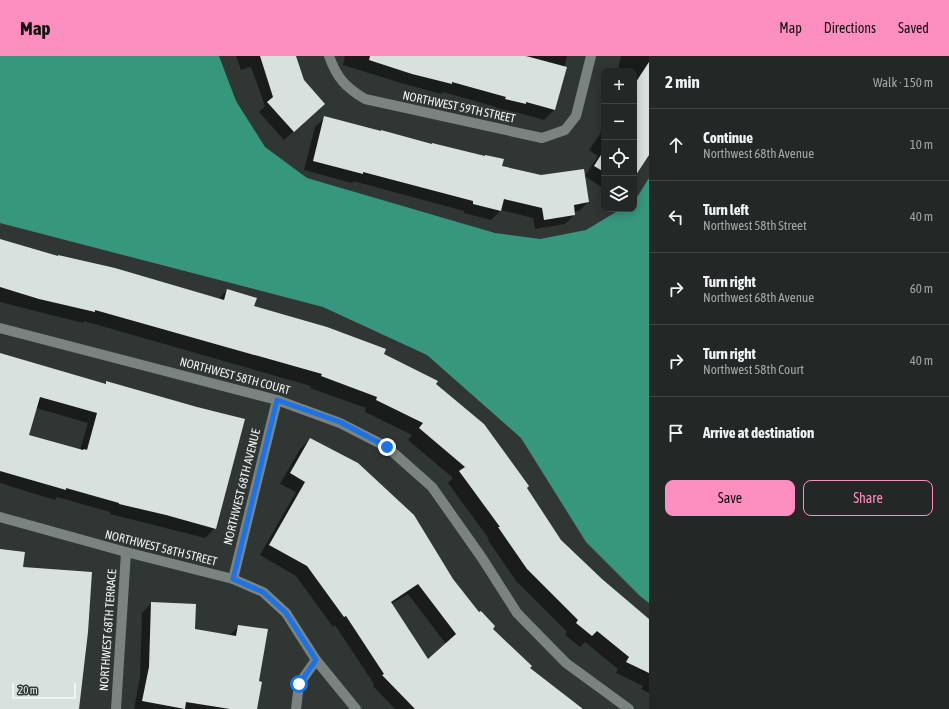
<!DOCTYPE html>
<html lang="en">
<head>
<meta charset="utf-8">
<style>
	body { margin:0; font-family:"Asap Condensed",sans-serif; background:#2b302e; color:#f1f3f6 }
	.controls { position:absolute; right:12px; top:12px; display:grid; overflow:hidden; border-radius:8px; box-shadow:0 2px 10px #0003 }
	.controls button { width:36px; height:36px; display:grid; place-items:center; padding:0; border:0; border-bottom:1px solid #404443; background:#232826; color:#f1f3f6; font:20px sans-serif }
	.scale { position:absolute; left:12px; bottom:10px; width:64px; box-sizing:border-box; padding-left:4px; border:2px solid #f0f4f3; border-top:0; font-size:11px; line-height:14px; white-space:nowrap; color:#f0f4f3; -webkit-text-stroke:3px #2f3633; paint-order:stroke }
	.stop { position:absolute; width:12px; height:12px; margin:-9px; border:3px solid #1a73e8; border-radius:50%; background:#fff }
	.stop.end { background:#1a73e8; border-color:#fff; box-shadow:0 1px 4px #0008 }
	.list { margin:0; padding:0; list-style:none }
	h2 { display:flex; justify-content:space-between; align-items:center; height:52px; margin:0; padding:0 16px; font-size:17px }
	h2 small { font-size:13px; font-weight:400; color:#a3a6a7 }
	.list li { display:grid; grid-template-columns:26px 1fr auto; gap:12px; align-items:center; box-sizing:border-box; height:72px; padding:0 16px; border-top:1px solid #404443 }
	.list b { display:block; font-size:15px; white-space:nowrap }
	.list p { margin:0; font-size:13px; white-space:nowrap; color:#a3a6a7 }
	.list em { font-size:13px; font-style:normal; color:#a3a6a7 }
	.actions { display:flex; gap:8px; padding:12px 16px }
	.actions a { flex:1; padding:9px 0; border:1px solid #fd8ec0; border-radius:8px; text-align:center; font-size:14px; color:#fd8ec0 }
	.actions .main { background:#fd8ec0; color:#111 }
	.icon { flex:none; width:22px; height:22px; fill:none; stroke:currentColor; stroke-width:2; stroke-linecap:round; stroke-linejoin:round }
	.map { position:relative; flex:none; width:649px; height:653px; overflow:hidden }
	header { display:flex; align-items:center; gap:24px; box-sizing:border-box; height:56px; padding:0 20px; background:#fd8ec0; color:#111 }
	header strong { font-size:19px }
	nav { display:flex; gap:22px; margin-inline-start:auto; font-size:14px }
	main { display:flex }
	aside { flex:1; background:#232826 }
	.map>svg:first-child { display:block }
	.water { fill:#36977d }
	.shadow { fill:#0007; fill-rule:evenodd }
	.building { fill:#d8e1de; fill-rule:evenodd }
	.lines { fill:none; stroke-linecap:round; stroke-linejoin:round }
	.minor { stroke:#7b8380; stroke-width:10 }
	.route { stroke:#1a73e8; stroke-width:5 }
	.labels { text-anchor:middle; stroke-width:4; stroke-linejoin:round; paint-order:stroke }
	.street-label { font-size:12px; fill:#f0f4f3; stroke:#2f3633 }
</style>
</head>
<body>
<header>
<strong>Map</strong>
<nav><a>Map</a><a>Directions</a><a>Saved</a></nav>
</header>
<main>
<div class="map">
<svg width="649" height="653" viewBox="0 0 649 653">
	<rect width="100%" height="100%" fill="#2f3633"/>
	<path class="water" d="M0,0H219L236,45L265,91L307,122L495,177L540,183L586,174L621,153H634V146L649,122V547L640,540L586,486L521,382L427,299L323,251L0,167Z"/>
	<g class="shadow">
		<path d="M236,0H294L314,57L284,84L259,56L265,50L251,11L241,14Z"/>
		<path d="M345,0H567L564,12H566L554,54L544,64L516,56L515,57L496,52V51L443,36L441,38L401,27L343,9Z"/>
		<path d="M621,0H649V97L634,120V15H618Z"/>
		<path d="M325,61L501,111L588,146L579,155L574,156V159L565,168L535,173L533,162L501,154L491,164L464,157V155L353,125L352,127L304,114L315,71Z"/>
		<path d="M604,62V133L585,120L598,100L589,94L600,78Z"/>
		<path d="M0,185L218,244L227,234L253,251L382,299L435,328L526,433L561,484L601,524L649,564V637L641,633L643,630L616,617L618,613L585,586L580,591L565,579L567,576L516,525L488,484L489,483L448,427L453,422L408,384L412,379L365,356L366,352L310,332L311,330L84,265L83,267L0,246Z"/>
		<path d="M0,299L105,328L107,326L215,472L205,482L110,458V456L57,441L55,444L0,427ZM36,352L88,367L80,394L28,380Z"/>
		<path d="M310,383L453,524L491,573L529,612L582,653H395L373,630L374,628L335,569L333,571L296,520L260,499L296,436L280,428L300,393ZM408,538L446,588L428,605L391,548Z"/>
		<path d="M151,547L194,574L230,579L239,570L258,626L256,653H134L140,621L142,557Z"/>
	</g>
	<g class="building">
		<path d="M260,0H296L304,24L325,48L294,76L267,46L273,41Z"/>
		<path d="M370,0H526L567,11L555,54L526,46V48L505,43L506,41L452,26V28L412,18L369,4Z"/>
		<path d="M649,6V99L634,122V29Z"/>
		<path d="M324,60L381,75V74L432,88V87L485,100V99L504,103L502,110L541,119L584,113L589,146L574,149L575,159L544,164L542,152L504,143L501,155L473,148V145L363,116V118L313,105Z"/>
		<path d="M604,94V116L594,110Z"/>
		<path d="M0,183L58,200V199L115,212L224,244L227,233L257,242L254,250L327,271L386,293L384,298L438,325L436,328L484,368L529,430L527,432L561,484L602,523L649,563V617L626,606L629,601L597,575L592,580L576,567L578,564L527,513L498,471H500L459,415L465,411L419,372L423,367L376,344L377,341L321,320L322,318L95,254V256L39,243L0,231Z"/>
		<path d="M0,297L106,328V325L197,351L245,363L216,473L166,459L119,448V447L66,432V434L0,415ZM40,341L97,357L87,394L84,393L83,394L29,379Z"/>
		<path d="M310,382L358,407L414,459L453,523L479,556L481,555L495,570L493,573L532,610L530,612L583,653H415L382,619L384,618L346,560L344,561L307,510L269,489L305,426L290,417ZM418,528L456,578L428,603L391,546Z"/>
		<path d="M0,493L25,496L23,511L92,516L88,576L79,653H0Z"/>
		<path d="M151,546L196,548L195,573L236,580L238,569L268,573L259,625L262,626L257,653H230L186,646L185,653L142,645L149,611Z"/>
	</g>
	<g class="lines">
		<g class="minor">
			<path d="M329,0C337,22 345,31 365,43L542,82L565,74L576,60L591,0"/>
			<path d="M0,272L277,344L340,367L387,391L432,431L482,502L517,557L566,607L629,653"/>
			<path d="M0,461L126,496L233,523L263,536L286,557L316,604L356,653"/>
			<path d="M233,523L277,344"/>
			<path d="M116,653L126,496"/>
			<path d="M296,653L299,628L316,604"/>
		</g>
	</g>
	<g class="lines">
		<path class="route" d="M299,628L316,604L286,557L263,536L233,523L277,344L340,366L387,391"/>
	</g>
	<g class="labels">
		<g class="street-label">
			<text transform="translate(459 51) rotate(12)" y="4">NORTHWEST 59TH STREET</text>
			<text transform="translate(235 320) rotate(15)" y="4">NORTHWEST 58TH COURT</text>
			<text transform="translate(242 431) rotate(-76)" y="4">NORTHWEST 68TH AVENUE</text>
			<text transform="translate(161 492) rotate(14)" y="4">NORTHWEST 58TH STREET</text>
			<text transform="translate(108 574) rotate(-86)" y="4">NORTHWEST 68TH TERRACE</text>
		</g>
	</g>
</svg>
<div class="controls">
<button>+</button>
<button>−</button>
<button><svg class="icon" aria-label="locate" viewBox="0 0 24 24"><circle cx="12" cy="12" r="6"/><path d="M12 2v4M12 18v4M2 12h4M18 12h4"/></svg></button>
<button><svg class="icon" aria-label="layers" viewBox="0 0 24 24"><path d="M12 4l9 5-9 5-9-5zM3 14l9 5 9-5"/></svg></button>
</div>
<div class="scale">20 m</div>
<div class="stop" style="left:299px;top:628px"></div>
<div class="stop end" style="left:387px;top:391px"></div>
</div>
<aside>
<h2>2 min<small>Walk · 150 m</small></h2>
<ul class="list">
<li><svg class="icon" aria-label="ahead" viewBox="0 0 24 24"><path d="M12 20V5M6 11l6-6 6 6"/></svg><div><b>Continue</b><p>Northwest 68th Avenue</p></div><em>10 m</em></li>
<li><svg class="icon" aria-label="left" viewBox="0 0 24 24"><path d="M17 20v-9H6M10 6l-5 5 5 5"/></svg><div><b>Turn left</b><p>Northwest 58th Street</p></div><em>40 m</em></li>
<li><svg class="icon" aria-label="right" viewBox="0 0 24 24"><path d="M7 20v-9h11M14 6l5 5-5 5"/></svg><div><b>Turn right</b><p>Northwest 68th Avenue</p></div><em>60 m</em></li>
<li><svg class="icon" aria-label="right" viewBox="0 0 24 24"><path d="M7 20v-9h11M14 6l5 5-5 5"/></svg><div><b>Turn right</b><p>Northwest 58th Court</p></div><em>40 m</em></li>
<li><svg class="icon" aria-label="arrive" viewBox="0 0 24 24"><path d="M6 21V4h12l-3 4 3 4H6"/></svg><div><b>Arrive at destination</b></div></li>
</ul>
<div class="actions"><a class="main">Save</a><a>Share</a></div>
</aside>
</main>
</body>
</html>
